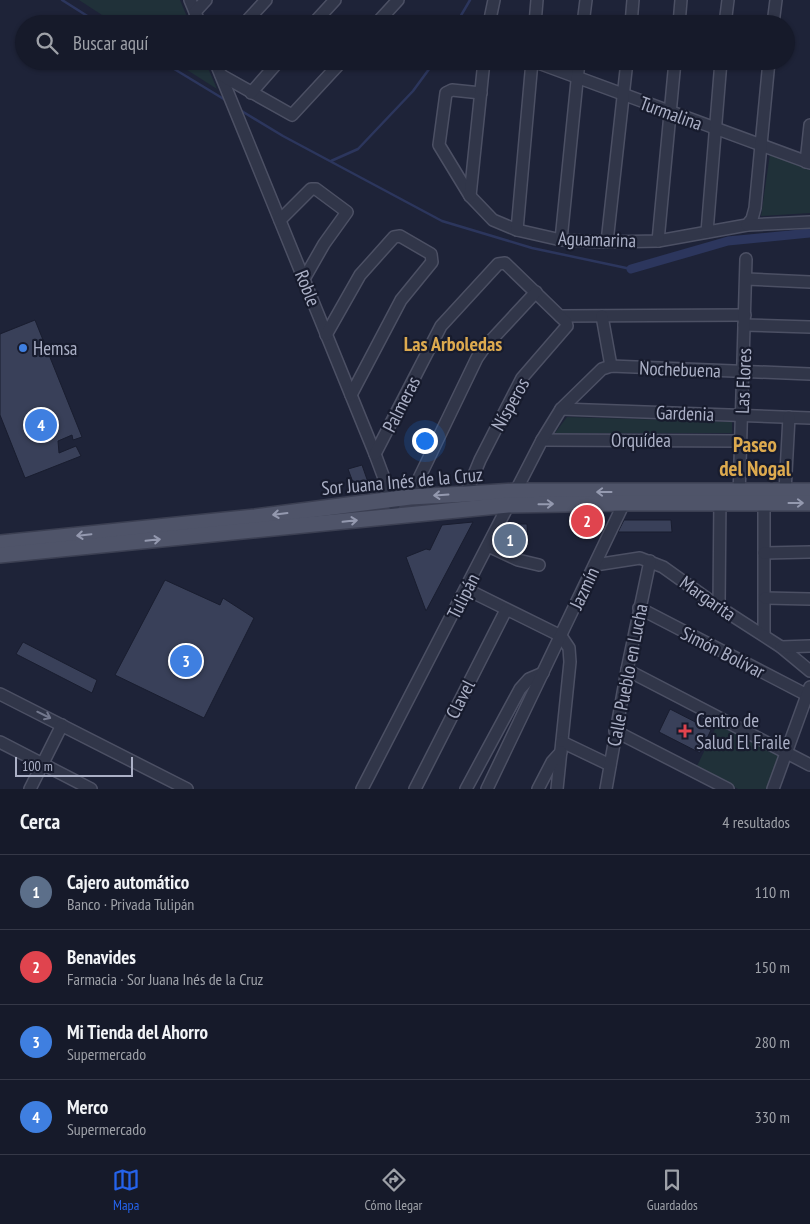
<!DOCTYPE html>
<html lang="es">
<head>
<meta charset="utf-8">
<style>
	body { margin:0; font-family:"PT Sans Narrow",sans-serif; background:#232736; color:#f1f3f6 }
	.scale { position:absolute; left:15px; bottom:12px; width:118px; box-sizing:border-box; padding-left:5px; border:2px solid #abb0c6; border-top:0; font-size:14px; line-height:18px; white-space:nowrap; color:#abb0c6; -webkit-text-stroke:4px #171b2d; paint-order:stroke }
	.you { position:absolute; left:424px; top:440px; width:18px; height:18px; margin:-12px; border:4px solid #fff; border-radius:50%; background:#1a73e8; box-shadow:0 0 0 8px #1a73e833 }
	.badge { display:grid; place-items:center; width:32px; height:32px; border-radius:50%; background:#2563eb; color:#fff; font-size:16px; font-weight:700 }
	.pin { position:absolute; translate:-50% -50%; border:2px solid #fff; box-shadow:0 1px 5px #0006 }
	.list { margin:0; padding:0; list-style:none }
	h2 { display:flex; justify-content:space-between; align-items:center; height:65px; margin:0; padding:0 20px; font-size:21px }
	h2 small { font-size:16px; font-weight:400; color:#9ea1a8 }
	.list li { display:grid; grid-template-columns:32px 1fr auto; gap:15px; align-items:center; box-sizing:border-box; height:75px; padding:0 20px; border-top:1px solid #353847 }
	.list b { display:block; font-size:19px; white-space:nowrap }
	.list p { margin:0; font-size:16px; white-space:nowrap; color:#9ea1a8 }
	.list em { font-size:16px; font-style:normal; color:#9ea1a8 }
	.icon { flex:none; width:28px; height:28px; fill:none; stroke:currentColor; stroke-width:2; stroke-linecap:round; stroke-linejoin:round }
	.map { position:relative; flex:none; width:810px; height:789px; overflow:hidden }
	.search { position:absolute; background:#161a2a; box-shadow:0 1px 4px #0004; left:15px; right:15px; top:15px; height:55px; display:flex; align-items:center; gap:12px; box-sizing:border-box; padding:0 18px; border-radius:28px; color:#9ea1a8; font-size:19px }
	.sheet { height:365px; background:#161a2a }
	nav { display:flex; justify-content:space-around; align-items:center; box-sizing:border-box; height:70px; border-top:1px solid #353847; background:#161a2a; font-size:14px; color:#9ea1a8 }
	nav a { display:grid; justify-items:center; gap:2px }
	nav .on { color:#2563eb }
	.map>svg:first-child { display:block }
	.green { fill:#203139 }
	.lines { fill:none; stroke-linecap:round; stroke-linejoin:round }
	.stream { stroke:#2c365d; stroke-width:2.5 }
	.canal { stroke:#2c365d; stroke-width:9 }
	.building { fill:#394059; stroke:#191d2f }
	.minor-casing { stroke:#4c5064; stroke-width:14 }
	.major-casing { stroke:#3b3f52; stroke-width:18 }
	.minor { stroke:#313649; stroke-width:11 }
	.major { stroke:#4f5469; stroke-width:15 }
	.oneway { stroke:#9499af }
	.oneway2 { stroke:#74798e }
	.shop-dot { fill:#3f7fe0; stroke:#171b2d; stroke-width:2 }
	.health-dot { fill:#e0444e; stroke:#171b2d; stroke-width:2 }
	.labels { text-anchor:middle; stroke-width:4.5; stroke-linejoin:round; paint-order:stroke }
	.street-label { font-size:19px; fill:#abb0c6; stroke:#171b2d }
	.poi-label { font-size:19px; fill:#abb0c6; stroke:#171b2d; text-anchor:start }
	.neighbourhood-label { font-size:20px; font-weight:bold; fill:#ddaa4f; stroke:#171b2d }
	.quarter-label { font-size:21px; font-weight:bold; fill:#ddaa4f; stroke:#171b2d }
</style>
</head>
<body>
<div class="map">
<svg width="810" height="789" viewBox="0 0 810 789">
	<rect width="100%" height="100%" fill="#1e2338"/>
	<g class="green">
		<path d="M79,0H180L190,24H116Z"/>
		<path d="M173,61H205L217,89Z"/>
		<path d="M770,154L810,170V213L761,216Z"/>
		<path d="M567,417L732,422V433H555Z"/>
		<path d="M717,725L779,755L767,789H738L696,768Z"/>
	</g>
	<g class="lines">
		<g class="stream">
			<path d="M62,0L100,24"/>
			<path d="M456,24L470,0"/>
			<path d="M161,61L227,101"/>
			<path d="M240,110L283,136L442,221L532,248L631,269"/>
			<path d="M331,161L358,149L413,91L435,61"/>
		</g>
		<path class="canal" d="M631,269L728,241L810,233"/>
	</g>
	<g class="building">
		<path d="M35,320L82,437L73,440L72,435L58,441L59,453L76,446L81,456L25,478L0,415V334Z"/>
		<path d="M362,465L369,485L366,489L357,493L348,469Z"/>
		<path d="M571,515H601L602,526L595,527V531H573Z"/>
		<path d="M624,520H671L672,532H618Z"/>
		<path d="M473,522L426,611L406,557L426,549L430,550L442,525Z"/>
		<path d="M518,524H527L528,543L514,544V527Z"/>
		<path d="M165,580L220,605L223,598L254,618L204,718L115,675Z"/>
		<path d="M23,642L97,680L92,693L16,654Z"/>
		<path d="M670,709L711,730L700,753L659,732Z"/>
	</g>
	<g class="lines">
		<defs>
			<g id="minor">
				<path d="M190,0L200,24"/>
				<path d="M195,12L206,0"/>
				<path d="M244,24L266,0"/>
				<path d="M313,24L335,0"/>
				<path d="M376,24L398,0"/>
				<path d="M489,24L494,0"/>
				<path d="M535,24L537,0"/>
				<path d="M583,24L586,0"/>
				<path d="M631,24L633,0"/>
				<path d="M679,24L681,0"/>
				<path d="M725,24L728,0"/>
				<path d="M773,24L776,0"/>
				<path d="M215,61L375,454L394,505"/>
				<path d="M533,61L810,163"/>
				<path d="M221,75L292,115L342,61"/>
				<path d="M251,93L279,61"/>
				<path d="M481,93L452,90L446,93L439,145L470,196L493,220L517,230L561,240L607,242L658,241L747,225L752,219L755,208L769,61"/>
				<path d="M806,162L810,125"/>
				<path d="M470,196L484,61"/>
				<path d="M280,220L311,189H316L347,212L324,244L304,279"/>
				<path d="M747,225L810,222"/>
				<path d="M517,230L532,61"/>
				<path d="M707,232L721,61"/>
				<path d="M561,240L579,61"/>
				<path d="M658,241L675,61"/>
				<path d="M607,242L627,61"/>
				<path d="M746,279L810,282"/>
				<path d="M560,316L745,315"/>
				<path d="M602,316L611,366"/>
				<path d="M744,325L810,327"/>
				<path d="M326,335L360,275L394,237L400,236L431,254L432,262L401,300L351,395"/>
				<path d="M561,409L810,418"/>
				<path d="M542,440L741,441"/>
				<path d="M375,454L441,326L498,264L505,263L566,322L567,326L522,378L480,460L466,494"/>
				<path d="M785,491L789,417"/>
				<path d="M410,497L477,358L484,348L536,292"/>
				<path d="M739,497L746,259"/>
				<path d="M764,502V635"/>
				<path d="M488,546L518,560L539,565"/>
				<path d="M764,553L810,552"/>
				<path d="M595,565L640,558L663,567L719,607L781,647L810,671"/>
				<path d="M466,589L561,636L569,648L570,662L557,789"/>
				<path d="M765,598L810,599"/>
				<path d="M719,607L720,496"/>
				<path d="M639,608L807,695"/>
				<path d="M781,647L810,646"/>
				<path d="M627,670L810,765"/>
				<path d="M0,694L187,789"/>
				<path d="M615,731L728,789"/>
				<path d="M0,742L91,789"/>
				<path d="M562,742L610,765"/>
				<path d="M30,789L62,725"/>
				<path d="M362,789L542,440L561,409L602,369L611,366L810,374"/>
				<path d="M415,789L506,610"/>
				<path d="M466,789L520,689L529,679L543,673"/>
				<path d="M487,789L624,503"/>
				<path d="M538,789L552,762L561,752"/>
				<path d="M606,789L627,670L650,561"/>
				<path d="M773,789L810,687"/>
			</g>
			<g id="major">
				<path d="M0,543L255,517L410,497L466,494L515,491H810"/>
				<path d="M0,555L508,505L624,503H810"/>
			</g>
		</defs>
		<use href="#minor" class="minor-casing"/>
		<use href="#major" class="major-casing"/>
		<use href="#minor" class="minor"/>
		<use href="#major" class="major"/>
	</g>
	<defs><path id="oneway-shaft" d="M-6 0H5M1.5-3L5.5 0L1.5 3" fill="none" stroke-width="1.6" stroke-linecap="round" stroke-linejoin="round" transform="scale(1.25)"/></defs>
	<g class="oneway">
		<use href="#oneway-shaft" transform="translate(604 492) rotate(-180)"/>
		<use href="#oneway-shaft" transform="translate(441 495) rotate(176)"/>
		<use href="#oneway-shaft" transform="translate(796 503)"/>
		<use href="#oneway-shaft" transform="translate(546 504) rotate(-1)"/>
		<use href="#oneway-shaft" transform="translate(280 514) rotate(173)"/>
		<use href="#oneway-shaft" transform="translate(350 521) rotate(-6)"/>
		<use href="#oneway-shaft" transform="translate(84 535) rotate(174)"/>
		<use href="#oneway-shaft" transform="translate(153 540) rotate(-6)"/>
	</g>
	<use class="oneway2" href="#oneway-shaft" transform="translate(44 715) rotate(26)"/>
	<circle class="shop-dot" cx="23" cy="348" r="5"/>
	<path class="health-dot" d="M682.5 723.5h5v5h5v5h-5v5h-5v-5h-5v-5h5z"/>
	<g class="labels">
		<g class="street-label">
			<text transform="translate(671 113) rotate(20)" y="7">Turmalina</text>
			<text transform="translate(597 239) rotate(2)" y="7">Aguamarina</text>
			<text transform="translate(308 288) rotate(68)" y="7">Roble</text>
			<text transform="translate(680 369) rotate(2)" y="7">Nochebuena</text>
			<text transform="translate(743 381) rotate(-88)" y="7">Las Flores</text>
			<text transform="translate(401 404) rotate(-63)" y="7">Palmeras</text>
			<text transform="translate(510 404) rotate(-61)" y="7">Nísperos</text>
			<text transform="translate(685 413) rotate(2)" y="7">Gardenia</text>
			<text x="641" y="447">Orquídea</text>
			<text transform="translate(402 481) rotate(-5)" y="7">Sor Juana Inés de la Cruz</text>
			<text transform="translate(584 588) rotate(-65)" y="7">Jazmín</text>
			<text transform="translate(463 596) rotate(-63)" y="7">Tulipán</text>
			<text transform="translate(708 598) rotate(35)" y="7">Margarita</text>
			<text transform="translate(723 652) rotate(27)" y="7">Simón Bolívar</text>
			<text transform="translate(627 675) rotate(-79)" y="7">Calle Pueblo en Lucha</text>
			<text transform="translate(460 699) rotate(-63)" y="7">Clavel</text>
		</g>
		<g class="poi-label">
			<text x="33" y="355">Hemsa</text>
			<text x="696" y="727">Centro de<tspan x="696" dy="22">Salud El Fraile</tspan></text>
		</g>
		<g class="neighbourhood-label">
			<text x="453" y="351">Las Arboledas</text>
		</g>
		<g class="quarter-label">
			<text x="755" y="452">Paseo<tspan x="755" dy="24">del Nogal</tspan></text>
		</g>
	</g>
</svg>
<div class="scale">100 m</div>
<div class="you"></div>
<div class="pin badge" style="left:510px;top:540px;background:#5c6f8a">1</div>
<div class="pin badge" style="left:587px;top:521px;background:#e0444e">2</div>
<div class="pin badge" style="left:186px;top:661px;background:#3f7fe0">3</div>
<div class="pin badge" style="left:41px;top:425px;background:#3f7fe0">4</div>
<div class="search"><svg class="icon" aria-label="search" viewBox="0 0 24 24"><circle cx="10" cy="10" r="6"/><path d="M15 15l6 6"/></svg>Buscar aquí</div>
</div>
<section class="sheet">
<h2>Cerca<small>4 resultados</small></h2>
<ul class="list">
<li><span class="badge" style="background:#5c6f8a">1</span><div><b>Cajero automático</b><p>Banco · Privada Tulipán</p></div><em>110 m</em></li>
<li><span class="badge" style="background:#e0444e">2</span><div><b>Benavides</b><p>Farmacia · Sor Juana Inés de la Cruz</p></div><em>150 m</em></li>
<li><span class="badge" style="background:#3f7fe0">3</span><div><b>Mi Tienda del Ahorro</b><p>Supermercado</p></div><em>280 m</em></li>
<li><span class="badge" style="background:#3f7fe0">4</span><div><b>Merco</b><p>Supermercado</p></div><em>330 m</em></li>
</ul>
</section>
<nav>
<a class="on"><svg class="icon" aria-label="map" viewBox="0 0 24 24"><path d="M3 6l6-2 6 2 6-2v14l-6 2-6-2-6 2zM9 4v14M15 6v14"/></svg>Mapa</a>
<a><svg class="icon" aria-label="directions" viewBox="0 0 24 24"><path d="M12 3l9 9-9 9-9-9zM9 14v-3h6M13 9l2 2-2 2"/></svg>Cómo llegar</a>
<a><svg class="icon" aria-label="saved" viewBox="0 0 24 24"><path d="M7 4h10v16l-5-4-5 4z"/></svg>Guardados</a>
</nav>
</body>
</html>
